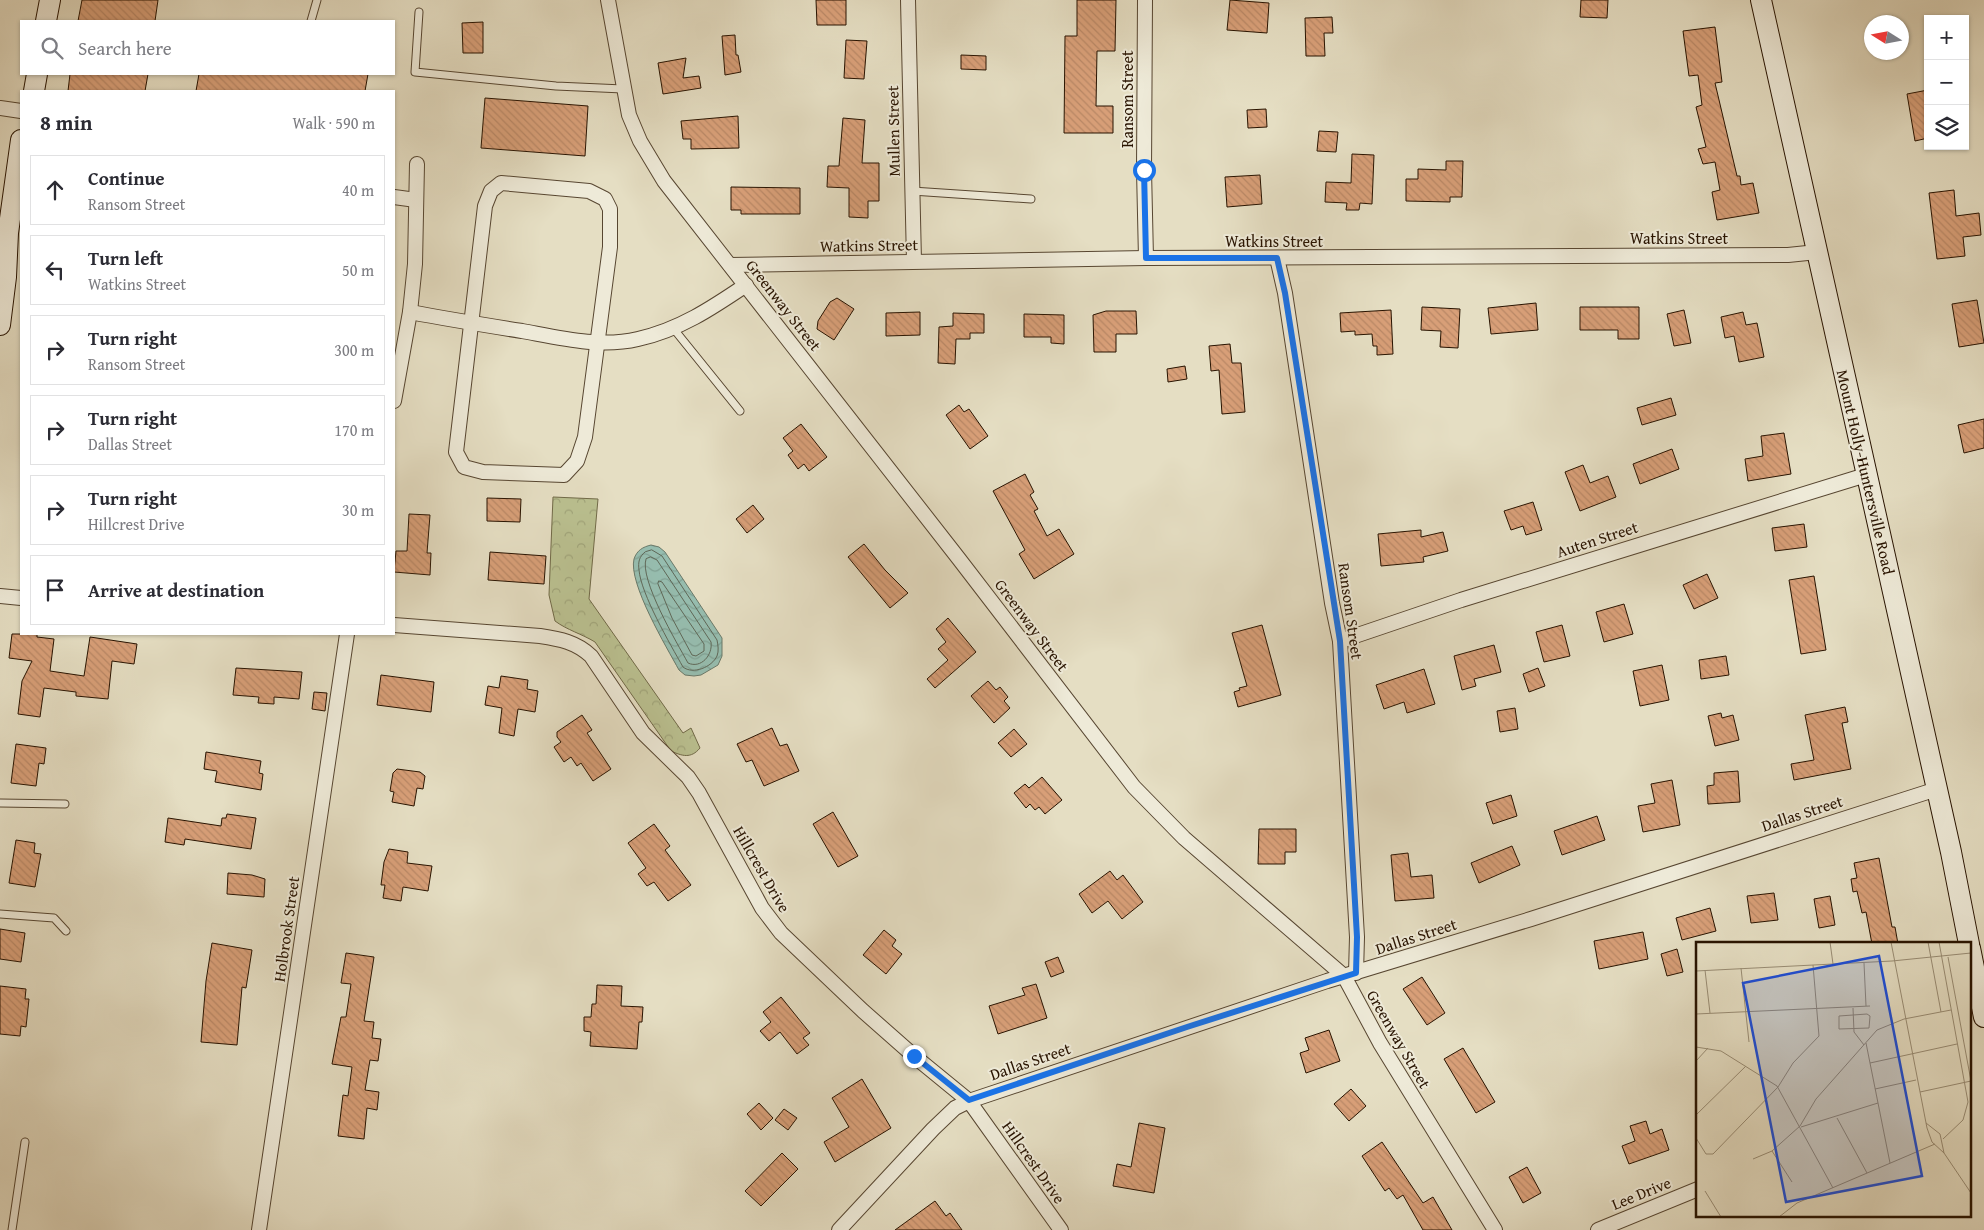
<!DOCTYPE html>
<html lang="en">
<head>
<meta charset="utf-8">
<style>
	body { margin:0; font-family:"Gentium Book Plus",serif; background:#f7f7f7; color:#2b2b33 }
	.controls { position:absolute; right:15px; top:15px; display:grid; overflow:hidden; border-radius:0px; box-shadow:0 1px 4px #0004 }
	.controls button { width:45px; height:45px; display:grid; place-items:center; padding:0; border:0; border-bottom:1px solid #e1e1e2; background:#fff; color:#2b2b33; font:25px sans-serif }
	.compass { position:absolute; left:1864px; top:15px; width:45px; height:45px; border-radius:50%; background:#fff; box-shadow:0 1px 4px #0004; rotate:281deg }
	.stop { position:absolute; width:15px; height:15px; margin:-11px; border:4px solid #1a73e8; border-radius:50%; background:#fff }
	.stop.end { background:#1a73e8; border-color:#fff; box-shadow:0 1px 5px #0008 }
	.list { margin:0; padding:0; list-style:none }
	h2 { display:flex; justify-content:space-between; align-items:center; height:65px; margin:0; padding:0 20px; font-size:21px }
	h2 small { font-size:16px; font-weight:400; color:#7c7c81 }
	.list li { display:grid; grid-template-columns:32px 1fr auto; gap:15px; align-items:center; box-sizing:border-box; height:70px; margin:0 10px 10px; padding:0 10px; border:1px solid #e1e1e2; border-radius:0px }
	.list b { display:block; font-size:19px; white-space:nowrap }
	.list p { margin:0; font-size:16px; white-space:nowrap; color:#7c7c81 }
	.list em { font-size:16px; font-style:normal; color:#7c7c81 }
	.icon { flex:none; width:28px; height:28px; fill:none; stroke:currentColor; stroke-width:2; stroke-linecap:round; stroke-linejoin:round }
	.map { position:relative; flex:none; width:1984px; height:1230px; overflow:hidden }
	.search { position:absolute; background:#fff; box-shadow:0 1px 4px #0004; left:20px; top:20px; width:375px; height:55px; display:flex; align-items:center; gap:12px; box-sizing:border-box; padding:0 18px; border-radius:0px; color:#7c7c81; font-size:19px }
	.panel { position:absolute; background:#fff; box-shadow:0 1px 4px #0004; left:20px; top:90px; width:375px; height:545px; border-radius:0px }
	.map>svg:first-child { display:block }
	.forest { fill:url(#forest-crowns); stroke:#716a48 }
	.water { fill:url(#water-waves); stroke:#6a7969 }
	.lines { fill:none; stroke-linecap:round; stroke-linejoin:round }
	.shore { stroke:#5f6858; stroke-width:1 }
	.building { fill:url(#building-back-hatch); stroke:#281300 }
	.service-casing { stroke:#574631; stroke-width:9 }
	.minor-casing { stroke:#574631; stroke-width:16 }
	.secondary-casing { stroke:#281300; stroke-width:22 }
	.service { stroke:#eeead8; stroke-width:7 }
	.minor { stroke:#eeead8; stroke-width:14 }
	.secondary { stroke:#eeead8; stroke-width:20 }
	.route { stroke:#1a73e8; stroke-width:6 }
	.labels { text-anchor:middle; stroke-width:4; stroke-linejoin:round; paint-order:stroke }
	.street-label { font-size:16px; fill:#281300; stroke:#eeead8 }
	.inset-road { fill:none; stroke:#998d75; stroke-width:1 }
	.view { fill:#1d4ed8; fill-opacity:0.15; stroke:#1d4ed8; stroke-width:2.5 }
	.inset-edge { fill:none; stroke:#281300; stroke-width:2.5 }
</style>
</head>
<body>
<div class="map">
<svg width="1984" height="1230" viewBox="0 0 1984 1230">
	<defs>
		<pattern id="forest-crowns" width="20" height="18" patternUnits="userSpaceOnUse" patternTransform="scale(1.25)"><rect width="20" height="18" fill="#bac090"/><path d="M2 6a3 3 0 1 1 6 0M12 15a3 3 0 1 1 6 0" fill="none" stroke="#a0a47a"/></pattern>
		<pattern id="water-waves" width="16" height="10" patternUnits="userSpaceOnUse" patternTransform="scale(1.25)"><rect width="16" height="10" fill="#96bdaf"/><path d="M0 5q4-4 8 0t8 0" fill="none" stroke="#81a295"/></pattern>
		<pattern id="building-back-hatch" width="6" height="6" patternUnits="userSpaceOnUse" patternTransform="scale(1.25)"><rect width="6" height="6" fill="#d89f78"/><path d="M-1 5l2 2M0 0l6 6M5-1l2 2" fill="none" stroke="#b98866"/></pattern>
	</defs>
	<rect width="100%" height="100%" fill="#e5dec3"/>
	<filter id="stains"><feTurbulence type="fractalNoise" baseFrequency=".004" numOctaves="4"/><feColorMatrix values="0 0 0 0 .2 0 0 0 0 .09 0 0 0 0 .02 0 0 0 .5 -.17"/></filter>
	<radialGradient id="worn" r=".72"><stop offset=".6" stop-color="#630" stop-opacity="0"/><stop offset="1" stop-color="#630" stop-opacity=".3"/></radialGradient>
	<path class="forest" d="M553,497L598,499L589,599L683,733L691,728L700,748C691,759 682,756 671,751L595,642C582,634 567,630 555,621L549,595Z"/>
	<path class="water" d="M651,545L659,547L665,552L722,638V656L718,665L701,675L694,676L685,675L679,670C667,648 628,583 634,559C637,550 643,547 651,545Z"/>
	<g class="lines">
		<g class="shore">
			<path d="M652,550L662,556L717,640C718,645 719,651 717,656C712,667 693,675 683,667C670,644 641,594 639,570C638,562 639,557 645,552Z"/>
			<path d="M651,557L657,560L711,642C713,655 701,669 688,663C677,643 639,579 646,559Z"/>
			<path d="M659,581L662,582L704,644V651L696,656L692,655L672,618L658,584Z"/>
		</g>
	</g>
	<g class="building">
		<path d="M82,0H158L155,21H78Z"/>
		<path d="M816,0H846V25H817Z"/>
		<path d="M1077,0H1116L1115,51H1097L1096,106H1113V133H1064L1065,36H1077Z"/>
		<path d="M1230,0L1269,3L1267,33L1227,30Z"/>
		<path d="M1581,0H1608L1607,18L1580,17Z"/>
		<path d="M1332,17L1333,33H1324L1325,56H1306L1305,18Z"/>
		<path d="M483,22V53H463L462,23Z"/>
		<path d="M1715,27L1722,82L1715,83L1737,176H1740L1741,185L1753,183L1759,213L1717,220L1712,192L1720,190L1715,162L1703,164L1698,149L1706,147L1696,107L1702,105L1698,75L1689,76L1683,31Z"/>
		<path d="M735,35L736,55H738L741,72L725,75L722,36Z"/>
		<path d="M846,40L867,41L864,79L844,78Z"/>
		<path d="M961,55L986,56V70L961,69Z"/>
		<path d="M686,58L683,78L699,76L701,88L663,94L658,63Z"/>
		<path d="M70,74H148L145,91H68Z"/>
		<path d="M199,74H368L365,91H196Z"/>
		<path d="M1928,90V138L1915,141L1907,94Z"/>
		<path d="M485,98L588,106L585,156L481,148Z"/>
		<path d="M1266,109L1267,127L1248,128L1247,110Z"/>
		<path d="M738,116L739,148L691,149V139H683L681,121Z"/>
		<path d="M843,118L865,120L862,163H879V201H868V218L849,217V188L827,187L828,166H839Z"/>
		<path d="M1319,131L1338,132L1336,152L1317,151Z"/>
		<path d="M1352,154L1374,155L1372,204L1360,203L1359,210H1346L1347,203L1325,202L1326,182L1351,183Z"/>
		<path d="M1446,161H1463L1462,197H1450V202L1406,201V179H1418V169L1446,170Z"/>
		<path d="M1260,175L1262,204L1227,207L1225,177Z"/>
		<path d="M731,187L800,188V214H741V210H731Z"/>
		<path d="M1954,190L1956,216L1979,213L1981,235L1963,237L1965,256L1937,259L1929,193Z"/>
		<path d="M837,298L854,309L834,340L817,329L818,321L830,302Z"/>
		<path d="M1977,300L1984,343L1959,347L1952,304Z"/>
		<path d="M1536,303L1538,330L1491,334L1488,308Z"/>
		<path d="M1422,307L1460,309L1458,348L1440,347L1441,331L1421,330Z"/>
		<path d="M1580,307H1639V339H1618V330H1580Z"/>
		<path d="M1391,310L1393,354L1377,355V346H1373L1372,334L1355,335V331L1341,332L1340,313Z"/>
		<path d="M1684,310L1691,343L1674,346L1667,314Z"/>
		<path d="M1106,311H1136L1137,334H1116V352H1094L1093,315Z"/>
		<path d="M920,312V335L886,336V313Z"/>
		<path d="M1743,312L1746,325L1757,323L1764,357L1739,362L1734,336L1725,338L1721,317Z"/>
		<path d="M953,313L984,314V333H970V339H956L955,364L938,363L939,327L953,326Z"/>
		<path d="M1024,314L1064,315V344L1051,343V337H1024Z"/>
		<path d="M1230,344L1232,363H1241L1245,412L1222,414L1219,370L1211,371L1209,346Z"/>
		<path d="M1185,366L1187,379L1168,382L1167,369Z"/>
		<path d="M1671,398L1676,415L1642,425L1637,408Z"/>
		<path d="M959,405L964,412L969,409L988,436L970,449L946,415Z"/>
		<path d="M1984,419V448L1964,453L1958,425Z"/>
		<path d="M801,424L827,457L809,471L804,464L798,469L788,455L793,451L783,438Z"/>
		<path d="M1784,433L1791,474L1748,481L1745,459L1763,456L1761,436Z"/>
		<path d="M1672,449L1679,469L1640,484L1633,464Z"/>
		<path d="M1583,465L1590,483L1608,476L1616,497L1580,511L1565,472Z"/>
		<path d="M1025,474L1034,492L1030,495L1038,509L1034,511L1047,536L1059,529L1074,554L1034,579L1019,554L1025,550L993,491Z"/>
		<path d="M487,498L521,499L520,522L487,521Z"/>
		<path d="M1533,502L1542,530L1526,535L1523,526L1511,530L1504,511Z"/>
		<path d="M753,505L764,519L747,533L736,519Z"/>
		<path d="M409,514L430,515L427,553H431L430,575L394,572L396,551H407Z"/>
		<path d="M1804,524L1807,547L1775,551L1772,528Z"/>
		<path d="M1421,530V537L1443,532L1448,551L1423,557L1424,562L1381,566L1378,534Z"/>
		<path d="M864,544L885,570L908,593L890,608L848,557Z"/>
		<path d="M490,552L546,556L544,584L488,580Z"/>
		<path d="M1707,574L1718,598L1694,609L1683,585Z"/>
		<path d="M1814,576L1826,650L1801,654L1789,580Z"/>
		<path d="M1624,604L1633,634L1604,642L1596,612Z"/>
		<path d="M948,618L976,652L935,688L927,679L948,660L938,649L946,642L936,629Z"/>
		<path d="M1262,625L1281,695L1238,707L1234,692L1240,690L1239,688L1247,686L1232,633Z"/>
		<path d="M1562,625L1570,656L1544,662L1536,632Z"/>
		<path d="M12,634H37V637L54,639L50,671L84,676L90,637L137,644L134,664L112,661L108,699L76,696V692L44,688L40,717L18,714L22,681L32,661L9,658Z"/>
		<path d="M1494,645L1501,672L1474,679L1476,686L1462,690L1454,656Z"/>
		<path d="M1726,656L1729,675L1701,679L1699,660Z"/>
		<path d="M1662,665L1669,700L1640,706L1633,671Z"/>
		<path d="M236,668L302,672L299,699L274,697V704L258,703L259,697L233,695Z"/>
		<path d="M1538,668L1545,686L1529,692L1523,674Z"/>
		<path d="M1424,669L1435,704L1407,713L1404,702L1384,709L1376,685Z"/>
		<path d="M381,675L434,682L431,712L377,705Z"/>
		<path d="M501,676L528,680L527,689L538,691L535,712L518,709L514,736L499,733L502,708L485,705L488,686L499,688Z"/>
		<path d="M988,681L996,690L1000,687L1008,697L1004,701L1010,708L994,723L971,696Z"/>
		<path d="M314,692L327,693L325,711L312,709Z"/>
		<path d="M1845,707L1848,722L1842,723L1851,769L1794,780L1791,764L1814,760L1805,715Z"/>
		<path d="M1515,708L1518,729L1500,732L1497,711Z"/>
		<path d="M1721,713L1722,718L1733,715L1739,740L1715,746L1708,716Z"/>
		<path d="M582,715L592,730L587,733L611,769L593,781L581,763L577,766L571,757L564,762L554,747L561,742L557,737V732Z"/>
		<path d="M772,728L780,746L787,744L799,771L764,786L752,760L746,762L737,744Z"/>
		<path d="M1014,729L1027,744L1011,757L998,743Z"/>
		<path d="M16,744L46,748L44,764L39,763L36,786L11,783Z"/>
		<path d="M206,752L261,761L259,773L263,774L261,790L215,782L217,771L204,769Z"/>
		<path d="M397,769L420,772L425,776L423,789L417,788L414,806L392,802L394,792L390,791L393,773Z"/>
		<path d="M1738,771L1740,802L1708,804L1707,786L1714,785V773Z"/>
		<path d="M1042,777L1062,800L1045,814L1039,807L1035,810L1030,804L1026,808L1014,793L1025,784L1029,788Z"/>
		<path d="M1672,780L1680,825L1643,832L1638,806L1655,803L1651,784Z"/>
		<path d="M1511,795L1517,816L1493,824L1486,803Z"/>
		<path d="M833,812L858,856L838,867L813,824Z"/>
		<path d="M227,814L256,818L251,849L185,839L184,845L165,842L168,818L221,826L222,818H226Z"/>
		<path d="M1597,816L1605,840L1562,855L1554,831Z"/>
		<path d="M654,824L670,846L665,850L691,885L668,901L654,882L647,886L638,874L646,868L628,843Z"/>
		<path d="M1259,829H1296V852H1285V864H1258Z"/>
		<path d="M16,840L35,843L34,853L41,854L35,887L9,883Z"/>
		<path d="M1512,846L1520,865L1479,883L1471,863Z"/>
		<path d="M389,849L408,852L407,863L432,866L428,891L403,887L401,901L383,898L385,885H381L384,862Z"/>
		<path d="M1408,853L1411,877L1432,875L1434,898L1395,901L1391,855Z"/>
		<path d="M1879,858L1892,927H1895L1898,944H1872L1866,912L1862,913L1857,891L1853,892L1851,879L1857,878L1854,863Z"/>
		<path d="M1110,871L1117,880L1123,875L1143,902L1122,919L1108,901L1092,913L1079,894Z"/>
		<path d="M228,873L252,875L265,879L264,897L227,894Z"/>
		<path d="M1774,893L1778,920L1751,923L1747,896Z"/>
		<path d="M1830,896L1835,925L1819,928L1814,899Z"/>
		<path d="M1710,908L1716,931L1682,940L1676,918Z"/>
		<path d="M0,929L25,933L21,962L0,959Z"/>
		<path d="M884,930L896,940L892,946L902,954L886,974L863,955Z"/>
		<path d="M1643,932L1648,959L1599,969L1594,941Z"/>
		<path d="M212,943L252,950L246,988L242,987L237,1045L201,1042L206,981Z"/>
		<path d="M1677,949L1683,972L1667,976L1661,954Z"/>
		<path d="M346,953L374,957L364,1021L374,1022L372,1038L381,1039L378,1061L370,1060L365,1090L379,1092L377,1110L367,1108L364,1139L338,1136L343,1095L348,1096L352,1067L332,1064L341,1017H346L351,984L341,983Z"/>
		<path d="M1058,957L1064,972L1051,977L1045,962Z"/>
		<path d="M1422,977L1445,1013L1427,1025L1403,989Z"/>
		<path d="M1036,984L1047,1018L998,1034L989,1006L1025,995L1022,988Z"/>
		<path d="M597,985L622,986L621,1006L643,1007L642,1022H639L637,1049L590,1046L591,1032L584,1031V1017H591L592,1004H596Z"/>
		<path d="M0,986L26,989L25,999H29L26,1027L21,1026L20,1036L0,1034Z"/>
		<path d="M781,997L810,1033L803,1038L809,1045L797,1054L780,1032L769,1041L760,1031L771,1022L763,1012Z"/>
		<path d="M1329,1030L1340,1061L1306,1073L1300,1053L1309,1050L1305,1038Z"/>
		<path d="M1463,1048L1495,1102L1476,1113L1444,1059Z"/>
		<path d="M862,1079L891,1128L835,1162L824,1142L849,1127L832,1098Z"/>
		<path d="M1351,1089L1366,1106L1349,1121L1334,1104Z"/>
		<path d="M759,1103L773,1118L761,1130L747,1114Z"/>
		<path d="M784,1109L797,1118L788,1130L775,1120Z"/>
		<path d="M1646,1121L1650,1134L1662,1129L1669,1150L1629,1164L1622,1146L1635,1141L1630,1126Z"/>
		<path d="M1139,1123L1165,1128L1154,1193L1113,1186L1117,1164L1131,1167Z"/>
		<path d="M1382,1142L1423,1203L1433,1197L1452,1230H1423L1403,1195L1397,1199L1389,1188L1385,1191L1362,1156Z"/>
		<path d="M782,1153L798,1169L761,1206L745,1191Z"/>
		<path d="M1527,1167L1541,1193L1523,1203L1509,1177Z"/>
		<path d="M935,1201L946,1216L950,1213L962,1230H895Z"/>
	</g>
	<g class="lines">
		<defs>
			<g id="service">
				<path d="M419,12L415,72L556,86L623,89"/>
				<path d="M311,21L317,0"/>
				<path d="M912,191L1031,199"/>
				<path d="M673,328L740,411"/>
				<path d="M0,803L65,804"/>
				<path d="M0,914L54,918L66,931"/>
				<path d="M12,1230L25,1142"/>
			</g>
			<g id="minor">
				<path d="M608,0L629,115L640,141L664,181L959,559L1134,787L1184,838L1344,976L1380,1043L1495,1230"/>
				<path d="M908,0L914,261"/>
				<path d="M1145,0L1144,170L1146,258"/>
				<path d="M0,108L21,111"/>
				<path d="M501,183L589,191L605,199L610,209V247L585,437L577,461L564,475L483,472L464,467L456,452L485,206L491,191Z"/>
				<path d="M394,197L416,200"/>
				<path d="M1277,258L1285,293L1332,603L1340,641L1357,937L1356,973"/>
				<path d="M730,265L1146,258L1788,255L1817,252"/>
				<path d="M410,312C447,319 484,325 522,331C560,338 600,348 638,339C679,330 712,308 746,285"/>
				<path d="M394,401L410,312L415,264L417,164"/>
				<path d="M0,596L21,598"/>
				<path d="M394,625L540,636C560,639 576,642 591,656L643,733L688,777L699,793L762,908L781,933L863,1011L914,1056L969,1101L1061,1230"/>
				<path d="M1340,641L1461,600L1866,475"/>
				<path d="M259,1230L347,634"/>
				<path d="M839,1230L933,1129L955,1108L969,1101L1327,981L1531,919L1937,789"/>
				<path d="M1598,1230L1698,1189"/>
			</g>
			<g id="secondary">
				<path d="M1761,0L1951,852L1969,944"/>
				<path d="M46,21L50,0"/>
				<path d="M34,91L37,74"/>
				<path d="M0,325L6,277L8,233L21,140"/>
				<path d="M1970,948L1984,1017"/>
			</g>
		</defs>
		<use href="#service" class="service-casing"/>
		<use href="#minor" class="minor-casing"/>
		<use href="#secondary" class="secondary-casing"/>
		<use href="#service" class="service"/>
		<use href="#minor" class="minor"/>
		<use href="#secondary" class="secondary"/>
	</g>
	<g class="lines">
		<path class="route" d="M914,1056L969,1100L1187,1027L1356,973L1357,937L1340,641L1285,293L1277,258H1146L1144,170"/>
	</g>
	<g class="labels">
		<g class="street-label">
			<text transform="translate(1127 99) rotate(-90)" y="6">Ransom Street</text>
			<text transform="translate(893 131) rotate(-91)" y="6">Mullen Street</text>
			<text x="1679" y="244">Watkins Street</text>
			<text x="1274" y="247">Watkins Street</text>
			<text transform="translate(869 245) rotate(-1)" y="6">Watkins Street</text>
			<text transform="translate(784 305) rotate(52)" y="6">Greenway Street</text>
			<text transform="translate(1866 472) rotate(77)" y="6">Mount Holly-Huntersville Road</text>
			<text transform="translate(1597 539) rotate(-18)" y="6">Auten Street</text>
			<text transform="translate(1351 611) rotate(82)" y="6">Ransom Street</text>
			<text transform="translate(1032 625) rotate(53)" y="6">Greenway Street</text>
			<text transform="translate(1802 813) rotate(-18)" y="6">Dallas Street</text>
			<text transform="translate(762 869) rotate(60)" y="6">Hillcrest Drive</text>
			<text transform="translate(286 929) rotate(-82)" y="6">Holbrook Street</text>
			<text transform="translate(1416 936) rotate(-18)" y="6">Dallas Street</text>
			<text transform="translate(1399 1039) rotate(60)" y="6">Greenway Street</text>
			<text transform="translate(1030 1061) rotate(-19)" y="6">Dallas Street</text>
			<text transform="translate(1034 1162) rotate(55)" y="6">Hillcrest Drive</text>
			<text transform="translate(1641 1193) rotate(-22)" y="6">Lee Drive</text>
		</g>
	</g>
	<g transform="translate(1696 942)">
		<rect width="275" height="275" fill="#e5dec3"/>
		<path class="inset-road" d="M134,0L137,22M195,0L231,186L236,200L248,211L275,251M232,0L245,70M243,0L272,160L267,178L247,197M252,15L275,139M168,21L170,64M45,26L53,100M9,28L14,71M0,29L196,19L275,11M157,66L158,90L168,103M0,72L174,64M171,72L174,74L173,86L143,87V74ZM170,101L194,221M0,105L25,109L81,144L137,246M0,119L12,106M174,121L261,102M179,147L220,138M224,150L275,139M0,173L50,124M141,176L171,231M230,181L244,192M105,185L182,161M244,192L248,211M0,196L10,212H17L82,145L97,121L123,94L117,23M76,209L96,240M57,217L76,209L104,184L120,157L181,88L208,77L255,68M9,249L25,275M83,275L101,261L239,202"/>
		<path class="view" d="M183,14L226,234L90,260L47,41Z"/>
		<rect width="275" height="275" class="inset-edge"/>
	</g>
	<rect width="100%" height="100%" filter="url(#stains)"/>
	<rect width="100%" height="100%" fill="url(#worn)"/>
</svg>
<div class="controls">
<button>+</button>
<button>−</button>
<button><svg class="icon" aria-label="layers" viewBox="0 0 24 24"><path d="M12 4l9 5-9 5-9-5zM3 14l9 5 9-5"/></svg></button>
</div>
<svg class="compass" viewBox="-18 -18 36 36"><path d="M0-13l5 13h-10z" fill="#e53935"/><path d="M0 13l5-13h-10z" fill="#7c7c81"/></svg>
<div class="stop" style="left:1144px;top:170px"></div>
<div class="stop end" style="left:914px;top:1056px"></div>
<div class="search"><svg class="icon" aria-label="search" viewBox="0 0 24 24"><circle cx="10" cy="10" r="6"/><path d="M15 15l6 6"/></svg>Search here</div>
<section class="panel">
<h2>8 min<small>Walk · 590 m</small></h2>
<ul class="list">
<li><svg class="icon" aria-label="ahead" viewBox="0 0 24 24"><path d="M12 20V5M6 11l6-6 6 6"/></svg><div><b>Continue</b><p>Ransom Street</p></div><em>40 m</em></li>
<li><svg class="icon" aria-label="left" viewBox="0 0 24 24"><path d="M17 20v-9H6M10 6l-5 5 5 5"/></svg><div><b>Turn left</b><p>Watkins Street</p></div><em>50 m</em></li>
<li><svg class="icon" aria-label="right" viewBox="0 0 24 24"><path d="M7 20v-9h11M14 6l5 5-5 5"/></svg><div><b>Turn right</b><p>Ransom Street</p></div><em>300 m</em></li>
<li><svg class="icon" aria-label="right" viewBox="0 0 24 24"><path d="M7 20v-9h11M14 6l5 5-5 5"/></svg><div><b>Turn right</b><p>Dallas Street</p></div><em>170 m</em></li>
<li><svg class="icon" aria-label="right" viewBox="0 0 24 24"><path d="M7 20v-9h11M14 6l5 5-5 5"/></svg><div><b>Turn right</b><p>Hillcrest Drive</p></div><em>30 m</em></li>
<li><svg class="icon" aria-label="arrive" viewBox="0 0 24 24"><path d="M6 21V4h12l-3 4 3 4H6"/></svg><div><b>Arrive at destination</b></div></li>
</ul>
</section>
</div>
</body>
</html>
